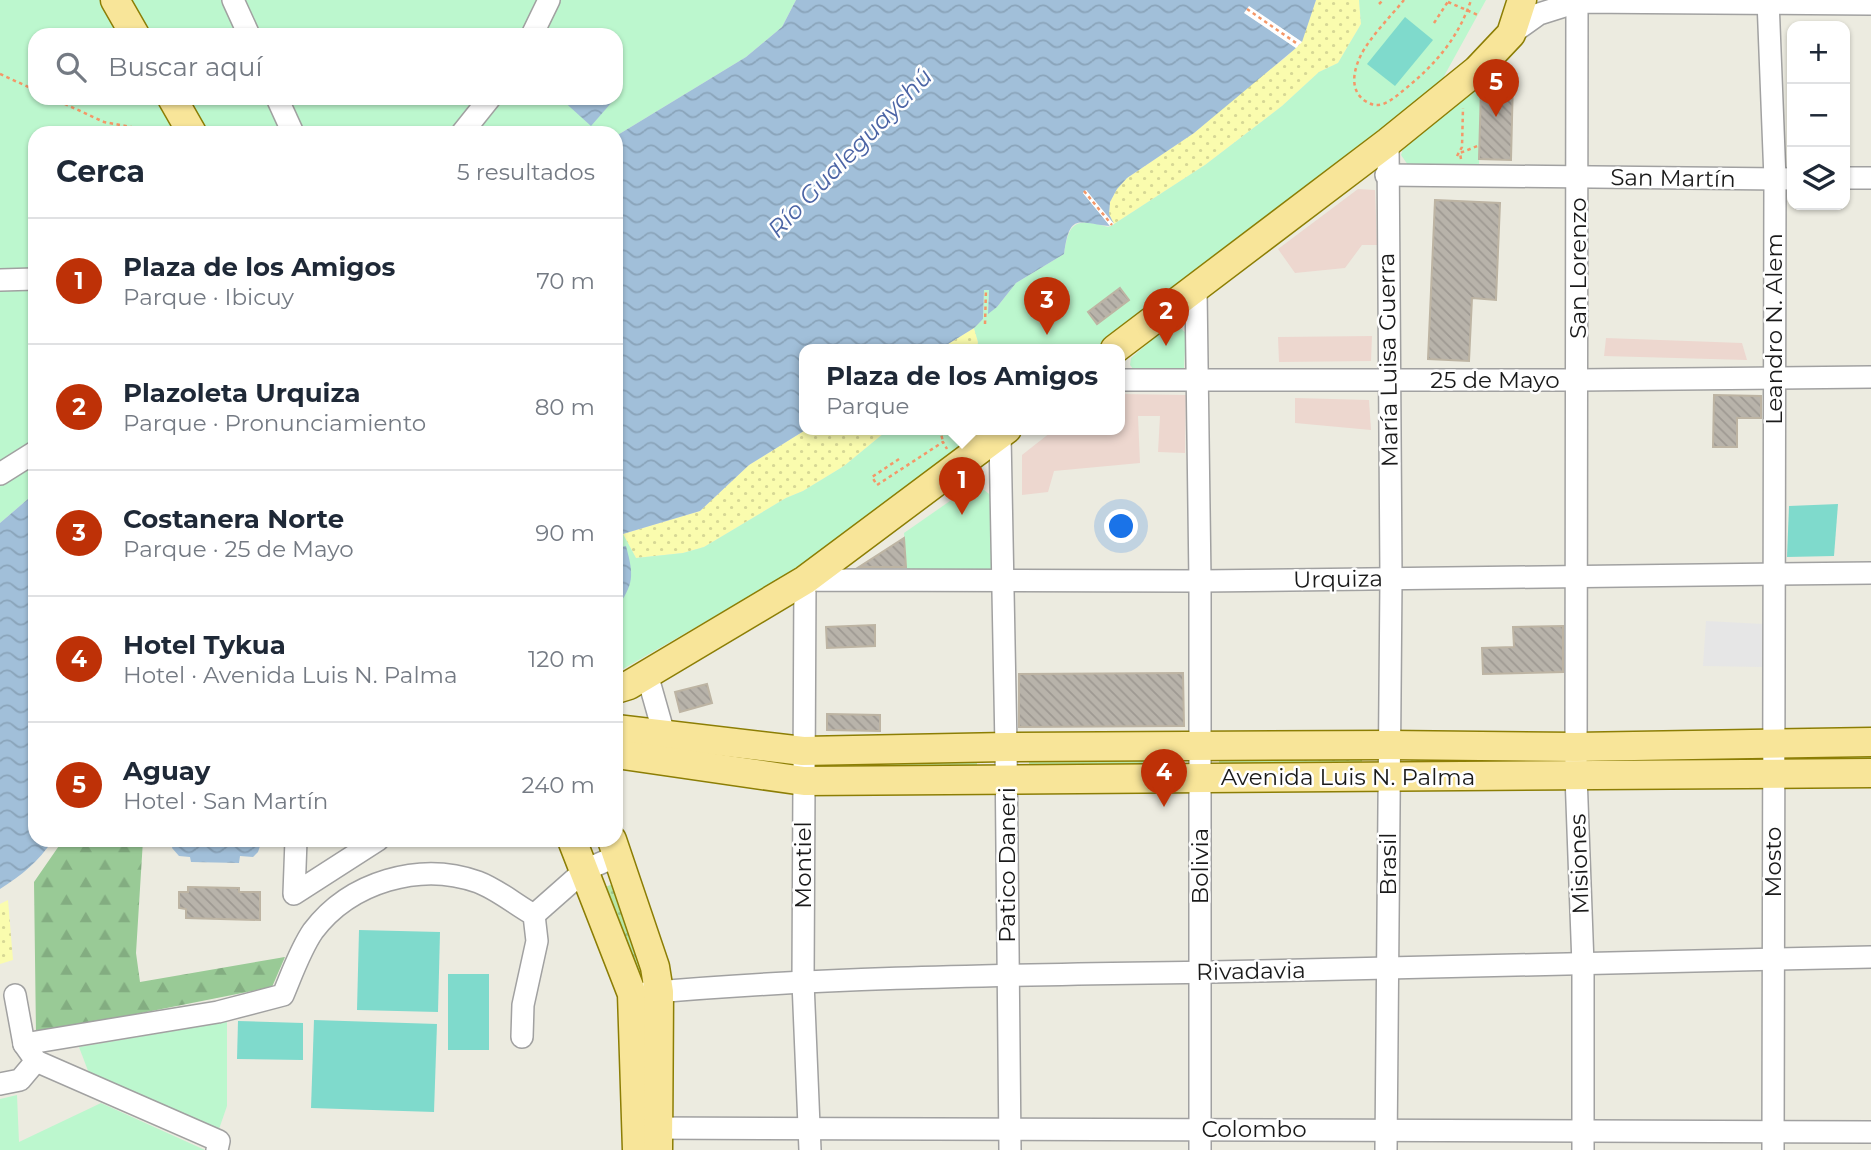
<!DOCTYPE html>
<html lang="es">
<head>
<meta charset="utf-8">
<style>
	body { margin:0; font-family:Montserrat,sans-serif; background:#f2f2f3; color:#1f2937 }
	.controls { position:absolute; right:21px; top:21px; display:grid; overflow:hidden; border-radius:14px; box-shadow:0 2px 5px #0004 }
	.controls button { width:63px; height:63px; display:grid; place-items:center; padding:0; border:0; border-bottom:2px solid #e0e1e3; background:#fff; color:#1f2937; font:35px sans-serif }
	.you { position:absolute; left:1122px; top:527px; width:24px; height:24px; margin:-18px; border:5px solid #fff; border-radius:50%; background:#1a73e8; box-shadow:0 0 0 10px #1a73e833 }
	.badge { display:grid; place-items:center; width:46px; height:46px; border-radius:50%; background:#be3107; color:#fff; font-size:23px; font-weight:700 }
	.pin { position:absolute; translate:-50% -58px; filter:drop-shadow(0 2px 4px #0008) }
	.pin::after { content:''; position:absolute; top:37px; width:24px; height:21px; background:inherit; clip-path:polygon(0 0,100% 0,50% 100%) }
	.popup { position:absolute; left:799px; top:344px; width:326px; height:91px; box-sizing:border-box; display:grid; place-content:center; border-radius:14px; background:#fff; filter:drop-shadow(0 2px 5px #0005); font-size:23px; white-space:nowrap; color:#747a83 }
	.popup b { font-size:26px; color:#1f2937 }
	.popup::after { content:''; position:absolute; left:50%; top:100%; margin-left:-14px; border:14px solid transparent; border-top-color:#fff }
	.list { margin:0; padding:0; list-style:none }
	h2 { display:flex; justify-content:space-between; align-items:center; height:91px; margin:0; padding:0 28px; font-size:30px }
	h2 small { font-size:23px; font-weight:400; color:#747a83 }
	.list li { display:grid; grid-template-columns:46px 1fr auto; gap:21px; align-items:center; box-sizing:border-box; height:126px; padding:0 28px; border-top:2px solid #e0e1e3 }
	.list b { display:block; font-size:26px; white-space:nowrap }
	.list p { margin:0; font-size:23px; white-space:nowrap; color:#747a83 }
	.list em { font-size:23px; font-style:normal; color:#747a83 }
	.icon { flex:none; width:38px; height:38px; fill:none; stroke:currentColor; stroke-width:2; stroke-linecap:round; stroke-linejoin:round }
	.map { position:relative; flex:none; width:1871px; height:1150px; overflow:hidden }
	.search { position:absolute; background:#fff; box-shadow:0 2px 5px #0004; left:28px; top:28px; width:595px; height:77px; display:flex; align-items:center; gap:18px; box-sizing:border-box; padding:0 24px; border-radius:21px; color:#747a83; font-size:26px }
	.panel { position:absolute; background:#fff; box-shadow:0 2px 5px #0004; left:28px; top:126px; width:595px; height:721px; border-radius:21px }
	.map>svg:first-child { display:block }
	.commercial { fill:#edd7cf }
	.grass { fill:url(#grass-dots) }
	.forest { fill:url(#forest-firs) }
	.sand { fill:url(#sand-dots) }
	.park { fill:#bcf7ce; fill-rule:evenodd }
	.pitch { fill:#7fdacc }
	.parking { fill:#e6e6e6 }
	.water { fill:url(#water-waves) }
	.pier { fill:#fff }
	.building { fill:url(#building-back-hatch); stroke:#bdb4a3; stroke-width:2 }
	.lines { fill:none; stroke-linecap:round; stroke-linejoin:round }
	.minor-casing { stroke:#a1a1a1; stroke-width:24 }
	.major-casing { stroke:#8c7e05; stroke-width:31 }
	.path { stroke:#f49768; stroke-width:2.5; stroke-dasharray:3.5 3.5; stroke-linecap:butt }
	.minor { stroke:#fff; stroke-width:21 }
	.major { stroke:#f8e599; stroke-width:28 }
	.labels { text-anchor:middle; stroke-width:5; stroke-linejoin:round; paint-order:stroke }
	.street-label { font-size:23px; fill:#1a1a1a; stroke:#fff }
	.water-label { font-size:24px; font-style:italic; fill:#4b64a5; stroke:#fff }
</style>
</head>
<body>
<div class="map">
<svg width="1871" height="1150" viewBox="0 0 1871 1150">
	<defs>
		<pattern id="grass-dots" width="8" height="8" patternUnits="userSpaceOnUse" patternTransform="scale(1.75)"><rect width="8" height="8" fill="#b7e6a6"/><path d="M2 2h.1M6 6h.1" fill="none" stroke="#9dc58e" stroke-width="1.8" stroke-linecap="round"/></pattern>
		<pattern id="forest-firs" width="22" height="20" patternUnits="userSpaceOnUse" patternTransform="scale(1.75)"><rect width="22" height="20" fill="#99ca96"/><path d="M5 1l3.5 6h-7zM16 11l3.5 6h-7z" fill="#83ad81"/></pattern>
		<pattern id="sand-dots" width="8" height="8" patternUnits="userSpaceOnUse" patternTransform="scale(1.75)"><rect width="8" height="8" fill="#fafcae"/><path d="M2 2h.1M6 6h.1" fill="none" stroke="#d6d795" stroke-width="1.8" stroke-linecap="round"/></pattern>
		<pattern id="water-waves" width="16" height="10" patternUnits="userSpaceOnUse" patternTransform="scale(1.75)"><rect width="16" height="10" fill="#a1bfd9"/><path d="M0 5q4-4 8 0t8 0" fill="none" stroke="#8aa4ba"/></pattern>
		<pattern id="building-back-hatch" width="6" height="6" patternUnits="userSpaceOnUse" patternTransform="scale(1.75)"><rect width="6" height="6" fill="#b8b3aa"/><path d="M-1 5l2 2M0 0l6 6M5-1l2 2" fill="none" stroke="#9e9992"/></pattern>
	</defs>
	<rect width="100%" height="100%" fill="#ecebe0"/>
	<g class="commercial">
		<path d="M1358,189L1375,190L1377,245H1362L1345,268L1295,273L1278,249Z"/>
		<path d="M1372,336L1371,361L1279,362L1278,337Z"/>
		<path d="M1606,338L1742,343L1747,360L1604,356Z"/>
		<path d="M1120,394L1186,395L1185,453L1158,452L1160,416H1138L1140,463L1054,471L1048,492L1022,495V455L1055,429H1120Z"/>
		<path d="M1295,398L1369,400L1371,430L1295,423Z"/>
	</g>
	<g class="grass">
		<path d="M1800,751H1871V763L1800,764Z"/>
		<path d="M1219,755H1362V767L1219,768Z"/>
		<path d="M1553,755V768H1411V756Z"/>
		<path d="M977,757V770H834V758Z"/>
		<path d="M1029,757H1171V769L1029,770Z"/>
		<path d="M613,884L648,974L636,978L600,889Z"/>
	</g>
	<path class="forest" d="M63,840H143L136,953L140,982L285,957L272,987L36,1034L34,882Z"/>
	<g class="sand">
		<path d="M1316,0H1359L1361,24L1338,63L1319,72L1282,106L1205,165L1114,224L1109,214L1110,202L1117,189L1127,178L1194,133L1242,91L1285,58L1302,41Z"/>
		<path d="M974,328L978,342L977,349H940Z"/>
		<path d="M807,429H889L844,466L803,491L786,498L704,547L683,553L636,558L623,534L700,511L749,465Z"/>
		<path d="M8,900L13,960L0,964V904Z"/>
	</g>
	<g class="park">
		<path d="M0,0H796L782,27L746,57L616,136V133H35V493L0,523ZM35,35H616V98H35Z"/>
		<path d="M1359,0H1486L1443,78L1306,195L1099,349H977L978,342L974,328L983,319L984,290H989L988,313L997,307L1016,283L1064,254C1069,221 1076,218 1108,227L1114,224L1205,165L1282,106L1319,72L1338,63L1361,24Z"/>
		<path d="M1482,85L1479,164L1408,165L1401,155L1403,149Z"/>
		<path d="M1168,326L1179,327L1186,333L1184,368L1178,371L1134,370L1130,365L1131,358Z"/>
		<path d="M889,429H990L818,557L616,673V536L623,534L636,558L683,553L704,547L786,498L803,491L844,466Z"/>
		<path d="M973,485L984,490L993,497L994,565L987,573H907L904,533Z"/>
		<path d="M227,1022V1106L218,1132L90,1076L79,1047Z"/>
		<path d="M17,1095L19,1142L101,1103L205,1150H0V1099Z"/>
	</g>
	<g class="pitch">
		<path d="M1405,17L1433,40L1395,86L1367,64Z"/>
		<path d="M1838,504L1834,556L1787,557L1789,506Z"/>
		<path d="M359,930L440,932L438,1012L357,1010Z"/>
		<rect x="448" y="974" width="41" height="76"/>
		<path d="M314,1020L437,1024L434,1112L311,1108Z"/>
		<path d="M238,1021L303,1023V1060L237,1059Z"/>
	</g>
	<path class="parking" d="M1706,621L1763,624L1762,667L1703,666Z"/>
	<g class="water">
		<path d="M796,0H1316L1302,42L1249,7L1245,13L1296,48L1194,133L1127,178L1117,189L1110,202L1109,214L1114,224L1086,190L1083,193L1110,226C1077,223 1070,212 1064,254L1016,283L997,307L988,314L989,290H984L983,319L974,328L940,349H804V429H807L749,465L700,511L616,536V136L746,57L782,27Z"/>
		<path d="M560,98H608L612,102L591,126Z"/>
		<path d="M35,493V840H53C38,862 22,875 0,889V523Z"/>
		<path d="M626,546C634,576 634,584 616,609V548Z"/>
		<path d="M174,840H255L260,846L258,852L253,857L240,856L239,863L191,862L190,857L179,856L172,848Z"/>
	</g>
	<g class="pier">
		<path d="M1249,6L1302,42L1296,48L1244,13Z"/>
		<path d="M1086,190L1114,224L1110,226L1083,193Z"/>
	</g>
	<g class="building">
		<path d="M1497,78L1513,79L1511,160L1479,159L1481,88L1497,89Z"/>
		<path d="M1435,200L1500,203L1496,300L1472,298L1469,361L1428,359Z"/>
		<path d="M1120,288L1129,300L1097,324L1088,312Z"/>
		<path d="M1714,395L1761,396V418H1737V447H1713Z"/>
		<path d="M904,538L906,567H859Z"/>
		<path d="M875,625V646L827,648L826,627Z"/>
		<path d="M1563,626V672L1483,674L1482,648L1514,647L1513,627Z"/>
		<path d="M1183,673L1184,726L1019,727V674Z"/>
		<path d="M707,684L712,703L680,712L675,692Z"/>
		<path d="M827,714L880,715V731L827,730Z"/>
		<path d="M188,887L239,888V892H260V920L186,918V909L179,908V892H188Z"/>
	</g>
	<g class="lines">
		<defs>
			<g id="minor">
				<path d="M233,0L249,35"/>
				<path d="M1577,0L1576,775L1583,965V1150"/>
				<path d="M1768,0L1775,179L1773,1150"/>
				<path d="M1511,34L1539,14L1577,2L1871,4"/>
				<path d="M532,35L549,0"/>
				<path d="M277,98L293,133"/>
				<path d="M462,133L490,98"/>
				<path d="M1386,175L1792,179"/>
				<path d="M1845,178H1871"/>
				<path d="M0,280L35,279"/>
				<path d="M1196,290L1200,581V1150"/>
				<path d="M1120,380H1578L1871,377"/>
				<path d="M1000,435L1006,747L1010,1150"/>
				<path d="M0,474L35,452"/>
				<path d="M647,674L664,734"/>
				<path d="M296,840L294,894L378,840"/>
				<path d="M534,915L585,870L617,856"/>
				<path d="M645,993C833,976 1023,975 1212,972C1431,968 1651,964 1871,957"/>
				<path d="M15,995L24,1044L36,1061L219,1141L217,1150"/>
				<path d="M24,1044L218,1012L283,995C292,974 300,950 313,931C350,882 420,861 478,882C497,889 516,905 534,915L537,941L523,1005L522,1037"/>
				<path d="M0,1084L20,1080L36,1061"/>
				<path d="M645,1128L1871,1132"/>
				<path d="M810,1150L803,982L805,580L1200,581L1871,573"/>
				<path d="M1386,1150L1391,579L1388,142"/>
			</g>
			<g id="major">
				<path d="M115,0L135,35"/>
				<path d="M172,98L192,133"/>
				<path d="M1115,349L1388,142L1477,70L1511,34L1522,0"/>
				<path d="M616,689L629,685L805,580L1007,429"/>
				<path d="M616,729L803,751L1006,747L1389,745L1576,747L1871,742"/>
				<path d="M616,754L804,781L1871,773"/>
				<path d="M572,840L632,994L637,1150"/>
				<path d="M612,840L655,967L659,992L658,1150"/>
			</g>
		</defs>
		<use href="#minor" class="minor-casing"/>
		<use href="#major" class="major-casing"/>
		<g class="path">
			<path d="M1404,0C1391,16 1370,37 1361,55C1353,71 1349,92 1367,102C1372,105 1377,106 1383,104C1391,101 1398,95 1405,89C1435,65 1459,37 1471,0"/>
			<path d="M1448,2L1478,15"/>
			<path d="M1379,4L1383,0"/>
			<path d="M1247,9L1299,45"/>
			<path d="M1434,23L1449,0"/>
			<path d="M0,74L35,90"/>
			<path d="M52,98L104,122L131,127L144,133"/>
			<path d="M1457,156L1462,147L1463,108"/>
			<path d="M1461,159L1460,153L1480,145"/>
			<path d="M1084,191L1112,225"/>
			<path d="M985,324L986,290"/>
			<path d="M940,429L943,442"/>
			<path d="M899,459L872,477L877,485L943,442L947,449"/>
		</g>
		<use href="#minor" class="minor"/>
		<use href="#major" class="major"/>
	</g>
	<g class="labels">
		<g class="street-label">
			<text transform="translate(1673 178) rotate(1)" y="8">San Martín</text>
			<text transform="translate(1578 268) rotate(-90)" y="8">San Lorenzo</text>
			<text transform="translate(1774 329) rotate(-90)" y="8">Leandro N. Alem</text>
			<text transform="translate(1388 360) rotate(-91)" y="8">María Luisa Guerra</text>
			<text x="1495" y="388">25 de Mayo</text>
			<text transform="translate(1338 579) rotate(-1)" y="8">Urquiza</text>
			<text x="1348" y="785">Avenida Luis N. Palma</text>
			<text transform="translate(1773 862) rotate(-90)" y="8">Mosto</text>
			<text transform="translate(1388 864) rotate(-90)" y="8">Brasil</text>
			<text transform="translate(1579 864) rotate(-92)" y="8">Misiones</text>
			<text transform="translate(803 865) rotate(-90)" y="8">Montiel</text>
			<text transform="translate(1007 865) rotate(-90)" y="8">Patico Daneri</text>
			<text transform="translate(1200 866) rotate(-90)" y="8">Bolivia</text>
			<text transform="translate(1251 971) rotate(-1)" y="8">Rivadavia</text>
			<text x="1254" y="1137">Colombo</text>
		</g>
		<g class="water-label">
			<text transform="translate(850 153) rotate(-46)" y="8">Río Gualeguaychú</text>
		</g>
	</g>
</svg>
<div class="controls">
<button>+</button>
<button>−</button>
<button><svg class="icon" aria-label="layers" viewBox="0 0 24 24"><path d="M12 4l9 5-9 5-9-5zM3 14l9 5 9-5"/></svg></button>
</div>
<div class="you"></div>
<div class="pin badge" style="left:962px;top:515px">1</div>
<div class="popup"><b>Plaza de los Amigos</b>Parque</div>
<div class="pin badge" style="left:1166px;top:346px">2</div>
<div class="pin badge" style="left:1047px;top:335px">3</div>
<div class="pin badge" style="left:1164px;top:807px">4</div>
<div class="pin badge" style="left:1496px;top:117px">5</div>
<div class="search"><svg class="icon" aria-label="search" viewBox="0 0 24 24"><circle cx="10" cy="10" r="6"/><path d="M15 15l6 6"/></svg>Buscar aquí</div>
<section class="panel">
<h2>Cerca<small>5 resultados</small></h2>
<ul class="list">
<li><span class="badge">1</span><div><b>Plaza de los Amigos</b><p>Parque · Ibicuy</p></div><em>70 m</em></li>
<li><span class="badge">2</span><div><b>Plazoleta Urquiza</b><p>Parque · Pronunciamiento</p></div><em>80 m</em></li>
<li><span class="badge">3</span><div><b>Costanera Norte</b><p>Parque · 25 de Mayo</p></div><em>90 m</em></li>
<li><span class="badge">4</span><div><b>Hotel Tykua</b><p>Hotel · Avenida Luis N. Palma</p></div><em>120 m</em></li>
<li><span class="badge">5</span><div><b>Aguay</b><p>Hotel · San Martín</p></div><em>240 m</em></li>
</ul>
</section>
</div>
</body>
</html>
